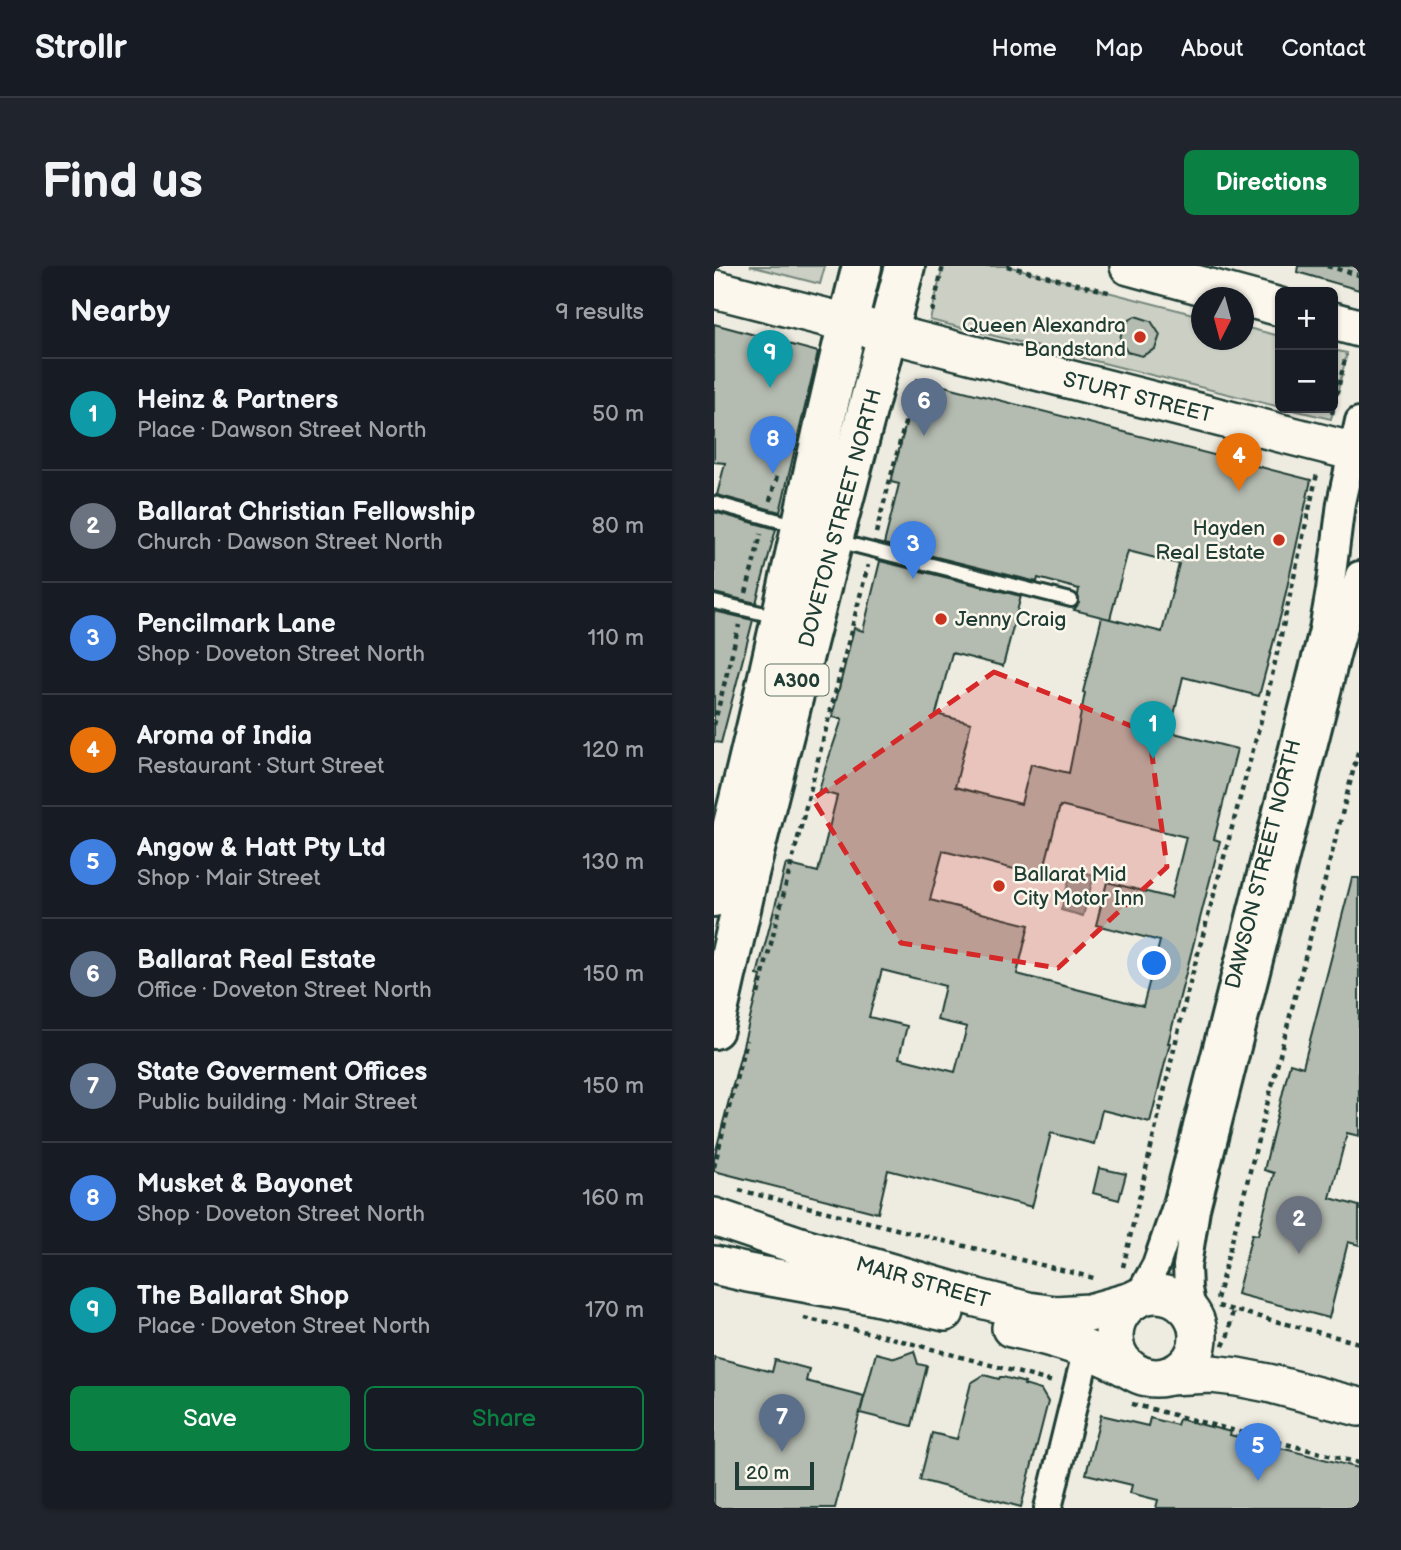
<!DOCTYPE html>
<html lang="en">
<head>
<meta charset="utf-8">
<style>
	body { margin:0; font-family:"Balsamiq Sans",sans-serif; background:#20242c; color:#f1f3f6 }
	.controls { position:absolute; right:21px; top:21px; display:grid; overflow:hidden; border-radius:10px; box-shadow:0 2px 5px #0004 }
	.controls button { width:63px; height:63px; display:grid; place-items:center; padding:0; border:0; border-bottom:2px solid #363941; background:#171b24; color:#f1f3f6; font:35px sans-serif }
	.compass { position:absolute; left:477px; top:21px; width:63px; height:63px; border-radius:50%; background:#171b24; box-shadow:0 2px 5px #0004; rotate:186deg }
	.scale { position:absolute; left:21px; bottom:18px; width:79px; box-sizing:border-box; padding-left:7px; border:4px solid #1f3d34; border-top:0; font-size:19px; line-height:24px; white-space:nowrap; color:#1f3d34; -webkit-text-stroke:5px #fbf7ec; paint-order:stroke }
	.you { position:absolute; left:441px; top:698px; width:24px; height:24px; margin:-18px; border:5px solid #fff; border-radius:50%; background:#1a73e8; box-shadow:0 0 0 10px #1a73e833 }
	.badge { display:grid; place-items:center; width:46px; height:46px; border-radius:50%; background:#0b8043; color:#fff; font-size:23px; font-weight:700 }
	.pin { position:absolute; translate:-50% -58px; filter:drop-shadow(0 2px 4px #0008) }
	.pin::after { content:''; position:absolute; top:37px; width:24px; height:21px; background:inherit; clip-path:polygon(0 0,100% 0,50% 100%) }
	.list { margin:0; padding:0; list-style:none }
	h2 { display:flex; justify-content:space-between; align-items:center; height:91px; margin:0; padding:0 28px; font-size:30px }
	h2 small { font-size:23px; font-weight:400; color:#9ea1a6 }
	.list li { display:grid; grid-template-columns:46px 1fr auto; gap:21px; align-items:center; box-sizing:border-box; height:112px; padding:0 28px; border-top:2px solid #363941 }
	.list b { display:block; font-size:26px; white-space:nowrap }
	.list p { margin:0; font-size:23px; white-space:nowrap; color:#9ea1a6 }
	.list em { font-size:23px; font-style:normal; color:#9ea1a6 }
	.actions { display:flex; gap:14px; padding:21px 28px }
	.actions a { flex:1; padding:16px 0; border:2px solid #0b8043; border-radius:10px; text-align:center; font-size:24px; color:#0b8043 }
	.actions .main { background:#0b8043; color:#fff }
	.map { position:relative; flex:none; width:645px; height:1242px; overflow:hidden; border-radius:10px }
	header { display:flex; align-items:center; gap:42px; box-sizing:border-box; height:98px; padding:0 35px; background:#171b24; border-bottom:2px solid #363941 }
	header strong { font-size:33px }
	nav { display:flex; gap:38px; margin-inline-start:auto; font-size:24px }
	.intro { display:flex; align-items:center; justify-content:space-between; box-sizing:border-box; height:168px; padding:0 42px }
	h1 { margin:0; font-size:49px }
	.button { padding:18px 32px; border-radius:10px; background:#0b8043; color:#fff; font-size:24px; font-weight:700 }
	main { display:flex; gap:42px; padding:0 42px }
	aside { flex:1; background:#171b24; border-radius:10px; box-shadow:0 2px 5px #0004 }
	.map>svg:first-child { display:block }
	.green { fill:#cbcfc4; stroke:#75867c; stroke-width:2 }
	.water { fill:#9fa89f; stroke:#6c7d74; stroke-width:2 }
	.building { fill:#b4bbb0; stroke:#1f3d34; stroke-width:2; fill-rule:evenodd }
	.lines { fill:none; stroke-linecap:round; stroke-linejoin:round }
	.lane-casing { stroke:#1f3d34; stroke-width:18 }
	.street-casing { stroke:#1f3d34; stroke-width:32 }
	.secondary-casing { stroke:#1f3d34; stroke-width:42 }
	.highway-casing { stroke:#1f3d34; stroke-width:44 }
	.path { stroke:#1f3d34; stroke-width:4.5; stroke-dasharray:5 5; stroke-linecap:butt }
	.lane { stroke:#fbf7ec; stroke-width:12 }
	.street { stroke:#fbf7ec; stroke-width:26 }
	.secondary { stroke:#fbf7ec; stroke-width:37 }
	.highway { stroke:#fbf7ec; stroke-width:38 }
	.marked { fill:#d62828; fill-opacity:0.2; stroke:#d62828; stroke-width:5; stroke-dasharray:14 9; stroke-linejoin:round }
	.poi-dot { fill:#c8321e; stroke:#fbf7ec; stroke-width:2.5 }
	.labels { text-anchor:middle; stroke-width:5; stroke-linejoin:round; paint-order:stroke }
	.shield { fill:#fbf7ec; stroke:#61756b; stroke-width:2 }
	.shield-label { font-size:19px; font-weight:bold; fill:#1f3d34 }
	.poi-label { font-size:21px; fill:#1f3d34; stroke:#fbf7ec; text-anchor:end }
	.street-label { font-size:21px; fill:#1f3d34; stroke:#fbf7ec }
</style>
</head>
<body>
<header>
<strong>Strollr</strong>
<nav><a>Home</a><a>Map</a><a>About</a><a>Contact</a></nav>
</header>
<div class="intro"><h1>Find us</h1><a class="button">Directions</a></div>
<main>
<aside>
<h2>Nearby<small>9 results</small></h2>
<ul class="list">
<li><span class="badge" style="background:#0f9aa8">1</span><div><b>Heinz &amp; Partners</b><p>Place · Dawson Street North</p></div><em>50 m</em></li>
<li><span class="badge" style="background:#6b7280">2</span><div><b>Ballarat Christian Fellowship</b><p>Church · Dawson Street North</p></div><em>80 m</em></li>
<li><span class="badge" style="background:#3f7fe0">3</span><div><b>Pencilmark Lane</b><p>Shop · Doveton Street North</p></div><em>110 m</em></li>
<li><span class="badge" style="background:#e8710a">4</span><div><b>Aroma of India</b><p>Restaurant · Sturt Street</p></div><em>120 m</em></li>
<li><span class="badge" style="background:#3f7fe0">5</span><div><b>Angow &amp; Hatt Pty Ltd</b><p>Shop · Mair Street</p></div><em>130 m</em></li>
<li><span class="badge" style="background:#5c6f8a">6</span><div><b>Ballarat Real Estate</b><p>Office · Doveton Street North</p></div><em>150 m</em></li>
<li><span class="badge" style="background:#5c6f8a">7</span><div><b>State Goverment Offices</b><p>Public building · Mair Street</p></div><em>150 m</em></li>
<li><span class="badge" style="background:#3f7fe0">8</span><div><b>Musket &amp; Bayonet</b><p>Shop · Doveton Street North</p></div><em>160 m</em></li>
<li><span class="badge" style="background:#0f9aa8">9</span><div><b>The Ballarat Shop</b><p>Place · Doveton Street North</p></div><em>170 m</em></li>
</ul>
<div class="actions"><a class="main">Save</a><a>Share</a></div>
</aside>
<div class="map">
<svg width="645" height="1242" viewBox="0 0 645 1242">
	<rect width="100%" height="100%" fill="#eeece1"/>
	<filter id="ink" filterUnits="userSpaceOnUse"><feTurbulence type="fractalNoise" baseFrequency=".0143" numOctaves="2"/><feDisplacementMap in="SourceGraphic" scale="14" xChannelSelector="R" yChannelSelector="G"/><feConvolveMatrix kernelMatrix="1 2 1 2 8 2 1 2 1" color-interpolation-filters="sRGB"/></filter>
	<g filter="url(#ink)">
		<g class="green">
			<path d="M36,0H111L106,18Z"/>
			<path d="M229,0H293L487,50L488,74H530V61L566,70V141L216,54Z"/>
			<path d="M619,84L633,87L617,153L571,142H619Z"/>
		</g>
		<path class="water" d="M358,603L380,609L369,650L347,644Z"/>
		<g class="building">
			<path d="M584,0H645V24L583,6Z"/>
			<path d="M421,50L437,55L446,69L441,83L428,90L413,86L406,73L409,59Z"/>
			<path d="M0,58L104,86L66,246L3,229L11,197L0,196Z"/>
			<path d="M203,113L597,214L568,344L545,430L469,411L456,466L523,483L500,573L506,575L454,777H456L436,856L388,844L380,878L337,867L318,941L174,904L164,947L0,905V892L47,710L43,709L72,598L104,606L123,530L105,525L111,503L128,453L118,451L140,362L149,365L166,295L307,330L289,400L238,387L222,448L257,457L241,521L307,538L317,498L355,507L371,427L369,426L388,351L448,366L465,298L414,285L396,353L360,344L365,337L364,329L365,323L324,312L323,316L170,278L185,218L177,216ZM346,540L472,571L457,632L393,616L382,659L446,675L429,740L303,708L315,659L216,634L229,585L328,610ZM168,704L231,720L223,754L253,761L241,806L185,792L193,760L155,751Z"/>
			<path d="M0,246L62,263L42,337L0,327Z"/>
			<path d="M0,345L39,354L7,477L0,476Z"/>
			<path d="M638,612H645V870L633,867L616,932L645,940V979L634,976L615,1052L523,1028L538,968L544,969L560,907L550,904L576,797L589,801Z"/>
			<path d="M385,902L412,908L405,934L379,927Z"/>
			<path d="M200,1085L204,1098L213,1100L198,1160L146,1147L162,1087L181,1092Z"/>
			<path d="M0,1091L58,1106L61,1094L95,1103L92,1115L150,1130L121,1242H0Z"/>
			<path d="M270,1109L285,1113L286,1111H289L311,1117L310,1119L327,1124L334,1136L307,1241L206,1214L218,1167L243,1173L257,1117Z"/>
			<path d="M387,1149L434,1160L436,1152L463,1159L465,1153L517,1166L516,1169L645,1202V1242H442L444,1234L416,1227L418,1219L372,1208Z"/>
		</g>
		<g class="lines">
			<defs>
				<g id="lane">
					<path d="M0,237L84,260"/>
					<path d="M123,275L357,334"/>
					<path d="M0,336L64,351"/>
				</g>
				<g id="street">
					<path d="M423,1033L442,999L464,935L609,364L616,324L627,237L645,155"/>
					<path d="M480,1053L474,1023L473,1000L482,943L623,386L645,309"/>
					<path d="M334,1242L373,1083"/>
				</g>
				<g id="secondary">
					<path d="M415,0L566,41"/>
					<path d="M0,23L645,187"/>
					<path d="M619,55L645,62"/>
					<path d="M0,951L89,981L263,1032L314,1045L341,1049L375,1047L421,1034"/>
					<path d="M0,999L34,1007L157,1029L231,1046"/>
					<circle cx="442" cy="1070" r="42"/>
					<path d="M297,1062C339,1071 381,1083 418,1105"/>
					<path d="M454,1110L497,1108L523,1111L554,1117L645,1141"/>
				</g>
				<g id="highway">
					<path d="M0,631C15,578 27,525 40,471C77,314 108,156 148,0"/>
					<path d="M0,763L35,607L119,274L191,0"/>
				</g>
			</defs>
			<use href="#lane" class="lane-casing"/>
			<use href="#street" class="street-casing"/>
			<use href="#secondary" class="secondary-casing"/>
			<use href="#highway" class="highway-casing"/>
			<g class="path">
				<path d="M293,0L398,27"/>
				<path d="M613,0L645,9"/>
				<path d="M218,46L229,0"/>
				<path d="M618,148L632,89"/>
				<path d="M56,235L63,210"/>
				<path d="M162,267L201,119"/>
				<path d="M32,327L47,268"/>
				<path d="M0,459L25,359"/>
				<path d="M44,728L154,299"/>
				<path d="M0,901L32,774"/>
				<path d="M25,924L380,1012"/>
				<path d="M409,1001L473,728L553,432L603,208"/>
				<path d="M503,1033L645,482"/>
				<path d="M504,1040L645,1077"/>
				<path d="M90,1052L170,1070L339,1116"/>
				<path d="M509,1080L514,1069L519,1044"/>
				<path d="M418,1138L645,1197"/>
			</g>
			<use href="#lane" class="lane"/>
			<use href="#street" class="street"/>
			<use href="#secondary" class="secondary"/>
			<use href="#highway" class="highway"/>
		</g>
	</g>
	<path class="marked" d="M280,406L435,467L453,601L344,702L187,677L99,533Z"/>
	<g class="poi-dot">
		<circle cx="426" cy="71" r="7"/>
		<circle cx="565" cy="274" r="7"/>
		<circle cx="227" cy="353" r="7"/>
		<circle cx="285" cy="620" r="7"/>
	</g>
	<g class="labels">
		<rect class="shield" x="51.5" y="398.5" width="63" height="31" rx="5"/>
		<g class="shield-label">
			<text x="83" y="421">A300</text>
		</g>
		<g class="poi-label">
			<text x="412" y="66">Queen Alexandra<tspan x="412" dy="24">Bandstand</tspan></text>
			<text x="551" y="269">Hayden<tspan x="551" dy="24">Real Estate</tspan></text>
			<text x="241" y="360" text-anchor="start">Jenny Craig</text>
			<text x="299" y="615" text-anchor="start">Ballarat Mid<tspan x="299" dy="24">City Motor Inn</tspan></text>
		</g>
		<g class="street-label">
			<text transform="translate(424 131) rotate(14)" y="7">STURT STREET</text>
			<text transform="translate(126 252) rotate(-75)" y="7">DOVETON STREET NORTH</text>
			<text transform="translate(549 598) rotate(-76)" y="7">DAWSON STREET NORTH</text>
			<text transform="translate(209 1016) rotate(16)" y="7">MAIR STREET</text>
		</g>
	</g>
</svg>
<div class="controls">
<button>+</button>
<button>−</button>
</div>
<svg class="compass" viewBox="-18 -18 36 36"><path d="M0-13l5 13h-10z" fill="#e53935"/><path d="M0 13l5-13h-10z" fill="#9ea1a6"/></svg>
<div class="scale">20 m</div>
<div class="you"></div>
<div class="pin badge" style="left:439px;top:493px;background:#0f9aa8">1</div>
<div class="pin badge" style="left:585px;top:988px;background:#6b7280">2</div>
<div class="pin badge" style="left:199px;top:313px;background:#3f7fe0">3</div>
<div class="pin badge" style="left:525px;top:225px;background:#e8710a">4</div>
<div class="pin badge" style="left:544px;top:1215px;background:#3f7fe0">5</div>
<div class="pin badge" style="left:210px;top:170px;background:#5c6f8a">6</div>
<div class="pin badge" style="left:68px;top:1186px;background:#5c6f8a">7</div>
<div class="pin badge" style="left:59px;top:208px;background:#3f7fe0">8</div>
<div class="pin badge" style="left:56px;top:122px;background:#0f9aa8">9</div>
</div>
</main>
</body>
</html>
